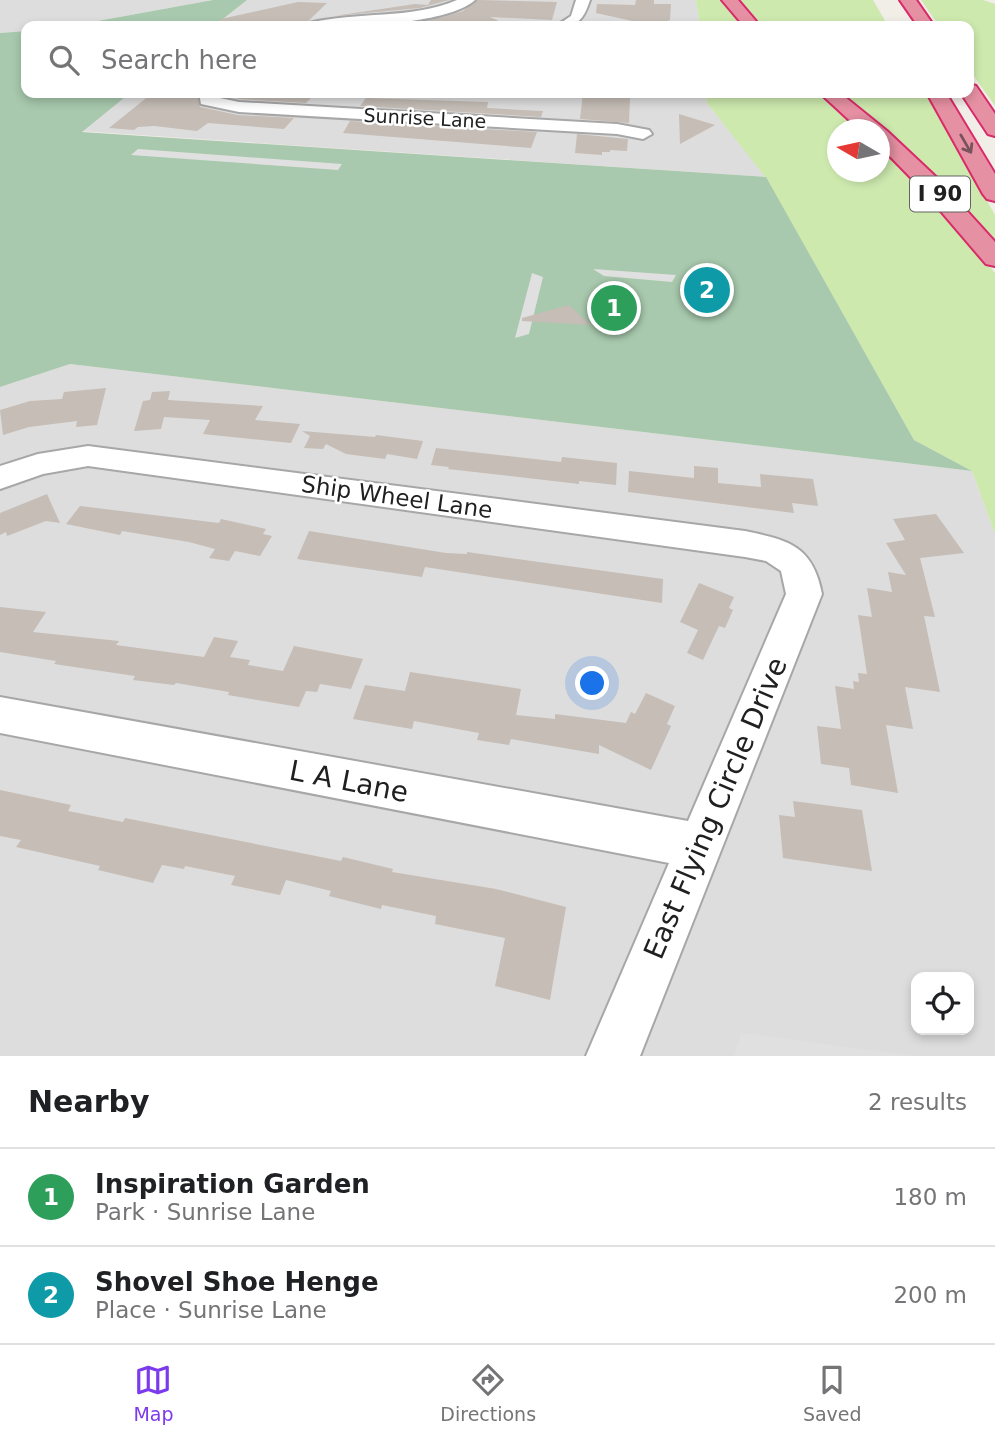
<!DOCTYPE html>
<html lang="en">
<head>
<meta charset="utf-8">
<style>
	body { margin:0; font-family:"DejaVu Sans",sans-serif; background:#f2f2f2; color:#202124 }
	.controls { position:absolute; right:21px; bottom:21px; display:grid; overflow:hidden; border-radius:14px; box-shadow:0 4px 10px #0003 }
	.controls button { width:63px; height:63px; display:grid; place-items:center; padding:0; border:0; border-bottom:2px solid #e0e0e0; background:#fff; color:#202124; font:35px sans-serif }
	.compass { position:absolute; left:827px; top:119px; width:63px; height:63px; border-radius:50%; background:#fff; box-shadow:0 4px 10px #0003; rotate:279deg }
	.you { position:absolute; left:593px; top:684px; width:24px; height:24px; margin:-18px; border:5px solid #fff; border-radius:50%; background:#1a73e8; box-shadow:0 0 0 10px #1a73e833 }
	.badge { display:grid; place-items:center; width:46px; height:46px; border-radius:50%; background:#7c3aed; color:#fff; font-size:23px; font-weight:700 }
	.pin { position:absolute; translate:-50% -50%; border:4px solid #fff; box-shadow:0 2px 7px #0006 }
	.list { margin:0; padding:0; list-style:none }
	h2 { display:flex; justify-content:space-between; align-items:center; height:91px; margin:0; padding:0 28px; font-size:30px }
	h2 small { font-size:23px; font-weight:400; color:#757577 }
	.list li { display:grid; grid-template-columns:46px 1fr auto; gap:21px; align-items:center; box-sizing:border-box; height:98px; padding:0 28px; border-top:2px solid #e0e0e0 }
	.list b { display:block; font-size:26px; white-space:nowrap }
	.list p { margin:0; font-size:23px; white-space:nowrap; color:#757577 }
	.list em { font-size:23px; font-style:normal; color:#757577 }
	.icon { flex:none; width:38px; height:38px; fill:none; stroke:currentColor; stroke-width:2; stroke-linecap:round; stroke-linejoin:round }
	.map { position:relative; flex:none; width:995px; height:1056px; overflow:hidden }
	.search { position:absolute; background:#fff; box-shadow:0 4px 10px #0003; left:21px; right:21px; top:21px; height:77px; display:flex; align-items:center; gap:18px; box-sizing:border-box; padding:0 24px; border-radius:14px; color:#757577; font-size:26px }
	.sheet { height:287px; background:#fff }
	nav { display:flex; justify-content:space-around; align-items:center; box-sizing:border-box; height:98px; border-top:2px solid #e0e0e0; background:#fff; font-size:19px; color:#757577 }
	nav a { display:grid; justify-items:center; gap:4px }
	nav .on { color:#7c3aed }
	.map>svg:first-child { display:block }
	.residential { fill:#dedddd; fill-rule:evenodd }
	.grass { fill:#cde9ae }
	.cemetery { fill:#a8c9ad }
	.parking { fill:#e0e0e0 }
	.building { fill:#c5bdb6 }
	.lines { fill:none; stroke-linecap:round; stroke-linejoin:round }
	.minor-casing { stroke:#a7a7a7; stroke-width:4 }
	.highway-casing { stroke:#d92a6a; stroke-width:4 }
	.minor { fill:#fff; fill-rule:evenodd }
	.highway { fill:#e691a3; fill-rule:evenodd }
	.oneway { stroke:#79535b }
	.labels { text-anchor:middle; stroke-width:5; stroke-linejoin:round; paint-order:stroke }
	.far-street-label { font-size:19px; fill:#202020; stroke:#fff }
	.shield { fill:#fff; stroke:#636363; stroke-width:2 }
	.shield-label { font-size:21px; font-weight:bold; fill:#202020 }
	.street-label { font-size:23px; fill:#202020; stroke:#fff }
	.near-street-label { font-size:28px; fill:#202020; stroke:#fff }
</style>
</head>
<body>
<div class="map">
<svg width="995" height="1056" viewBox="0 0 995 1056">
	<rect width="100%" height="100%" fill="#f1ede7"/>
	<g class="residential">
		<path d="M0,0H213L70,26H26V31L0,33Z"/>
		<path d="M247,0H696L700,26H214Z"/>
		<path d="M130,93H706L707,103L766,177L80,131Z"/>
		<path d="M70,364L972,471L995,534V1056H0V387ZM916,977H969V1030H916Z"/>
	</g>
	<g class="grass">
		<path d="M696,0H721L744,26H700Z"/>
		<path d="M736,0H873L888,26H758Z"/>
		<path d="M921,0H983L995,4V106L969,69V26H939Z"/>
		<path d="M706,93H819L864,129L838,130V172H880V143L938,202L995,273V534L972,471L914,440L766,178L707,103Z"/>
		<path d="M836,93H926L995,215V247L894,141Z"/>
	</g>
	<g class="cemetery">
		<path d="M213,0H247L214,26H70Z"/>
		<path d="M26,31V93H130L82,132L766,177L914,440L972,471L70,364L0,387V33Z"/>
	</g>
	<g class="parking">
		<path d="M138,149L342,164L338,170L131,155Z"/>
		<path d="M593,269L676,275L672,282L604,276Z"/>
		<path d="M532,273L543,277L529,334L515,338Z"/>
		<path d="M741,1033L915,1056H734Z"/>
	</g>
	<g class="building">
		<path d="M431,0H449L420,8L334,16L415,4L428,5Z"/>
		<path d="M477,0L557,2L552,20L490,17L510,26H389L443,17L463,11Z"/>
		<path d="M636,0H654V4H671L670,20L655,26L596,13L597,4L635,5Z"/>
		<path d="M298,2L327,3L303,26H222L221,19Z"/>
		<path d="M162,93H197L200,107L238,115L294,118L284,129L208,123L197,131L154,126L138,127L134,130L109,128L150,95L162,98Z"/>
		<path d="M218,93L274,95L279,93L314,95L306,103L239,99Z"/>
		<path d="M583,93H614L630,98L629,123L580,119Z"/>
		<path d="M366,98L488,102L487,108L543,111L541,117L360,106Z"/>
		<path d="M679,114L715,125L680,144Z"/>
		<path d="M350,121L537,132L531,148L343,133Z"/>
		<path d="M577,134L628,139L627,151L610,150V152H602V155L575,153Z"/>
		<path d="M569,305L591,325L522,321V318Z"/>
		<path d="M106,388L97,425L76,427L77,421L29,427L3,435L0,410L30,401L62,399L64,392Z"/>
		<path d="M170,391L168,400L263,406L255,420L300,424L291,443L203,434L210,420L164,417L161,429L134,431L143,401L150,400L152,392Z"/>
		<path d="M302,431L375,437L376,435L423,441L417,459L387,454L385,459L346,454L326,444L323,449L304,448L310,436Z"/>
		<path d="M436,448L561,462L562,457L617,463L616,485L579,481V484L448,469L449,467L431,465Z"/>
		<path d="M694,466L718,468V483L761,487L760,474L813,479L818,506L792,503L794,513L628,492L629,471L694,478Z"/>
		<path d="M47,494L60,523L46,521L7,536L6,532L0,535V513Z"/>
		<path d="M80,506L219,523L221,519L266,529L263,534L272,536L260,556L235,551L229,561L209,558L215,549L189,542L122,531L120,535L66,524Z"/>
		<path d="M936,514L964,553L920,558L935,617L924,616L940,692L905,687L913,729L886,725L898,793L851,785L849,768L821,764L817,726L841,729L835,686L854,689L853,681L859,682L858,673L867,674L858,615L872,617L867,588L892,592L888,572L906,575L886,543L905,540L893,519Z"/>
		<path d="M309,531L446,553L467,554V552L663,579L662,603L425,567L422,577L297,559Z"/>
		<path d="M699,583L734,597L729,608L733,610L725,628L719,626L703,660L687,653L698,630L680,622Z"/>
		<path d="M0,607L46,612L33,632L119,641L116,645L204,657L214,637L238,641L230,657L250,660L248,665L283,671L294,646L363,659L351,689L320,684L317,692L306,691L299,707L228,695L229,692L176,683L174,685L133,680L135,676L54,664L56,661L0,652Z"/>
		<path d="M410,672L521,689L516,715L555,719V714L626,723L631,712L635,714L646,693L675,706L667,724L671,726L651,770L599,745V754L511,739L509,745L477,740L479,733L414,721L412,729L353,719L365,685L405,691Z"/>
		<path d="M0,790L71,805L68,811L123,822L125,818L341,861L343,857L393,869L392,872L496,889L566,907L550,1000L495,986L505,938L435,924L436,916L382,905L381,909L329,896L331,891L286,880L280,895L231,885L235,876L185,866L184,869L162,865L153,883L98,870L100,866L16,847L21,840L0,836Z"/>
		<path d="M793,801L862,810L872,871L783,858L779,815L795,817Z"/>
	</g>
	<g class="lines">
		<defs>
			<g id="minor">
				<path d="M457,0H475C448,25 344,28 307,26L309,23C358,11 410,20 457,0Z"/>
				<path d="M576,0H590C583,21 578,26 556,26L571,16Z"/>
				<path d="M199,93H215V97L239,102L617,124L649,130L652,134L643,139L617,134L239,112L201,104Z"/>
				<path d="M88,446L745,531C789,540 813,546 822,594L640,1056H586L669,863L0,733V697L688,821L786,594L781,571L766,561L745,557L88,466L43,474L0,489V466L38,454Z"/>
			</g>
			<g id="highway">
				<path d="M722,0H738L760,26H744Z"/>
				<path d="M900,0H916L934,26H918Z"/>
				<path d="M969,84L976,86L995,114V136L988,134L961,93H969Z"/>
				<path d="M820,93H840L887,131L937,178L995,242V266L986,264L921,188L880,146V130H860Z"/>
				<path d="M927,93H946L995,174V201L987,199L983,194Z"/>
			</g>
		</defs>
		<use href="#minor" class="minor-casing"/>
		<use href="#highway" class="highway-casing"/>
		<use href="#minor" class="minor"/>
		<use href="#highway" class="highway"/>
	</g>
	<defs><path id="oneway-shaft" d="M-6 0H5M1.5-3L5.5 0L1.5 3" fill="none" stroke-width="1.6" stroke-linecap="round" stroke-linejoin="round" transform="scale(1.75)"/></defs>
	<use class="oneway" href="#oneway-shaft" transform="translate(966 144) rotate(60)"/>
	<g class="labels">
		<g class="far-street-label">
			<text transform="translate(425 118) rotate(3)" y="7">Sunrise Lane</text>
		</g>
		<rect class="shield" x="910" y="176.5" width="60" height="35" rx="5"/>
		<g class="shield-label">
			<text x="940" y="201">I 90</text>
		</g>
		<g class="street-label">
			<text transform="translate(397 497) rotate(8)" y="8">Ship Wheel Lane</text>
		</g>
		<g class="near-street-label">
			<text transform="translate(349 781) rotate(11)" y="10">L A Lane</text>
			<text transform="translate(715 808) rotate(-67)" y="10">East Flying Circle Drive</text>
		</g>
	</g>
</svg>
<div class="controls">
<button><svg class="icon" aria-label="locate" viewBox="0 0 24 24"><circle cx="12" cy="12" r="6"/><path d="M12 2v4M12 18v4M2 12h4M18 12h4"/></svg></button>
</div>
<svg class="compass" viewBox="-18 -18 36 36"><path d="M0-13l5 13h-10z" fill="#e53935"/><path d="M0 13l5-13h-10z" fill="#757577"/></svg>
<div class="you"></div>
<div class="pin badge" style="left:614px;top:308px;background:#2e9e5b">1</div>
<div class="pin badge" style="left:707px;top:290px;background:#0f9aa8">2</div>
<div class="search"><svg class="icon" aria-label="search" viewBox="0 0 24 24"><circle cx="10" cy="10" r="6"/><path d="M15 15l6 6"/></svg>Search here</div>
</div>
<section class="sheet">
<h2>Nearby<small>2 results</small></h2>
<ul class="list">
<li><span class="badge" style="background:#2e9e5b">1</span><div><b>Inspiration Garden</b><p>Park · Sunrise Lane</p></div><em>180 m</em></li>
<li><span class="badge" style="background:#0f9aa8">2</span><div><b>Shovel Shoe Henge</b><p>Place · Sunrise Lane</p></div><em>200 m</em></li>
</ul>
</section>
<nav>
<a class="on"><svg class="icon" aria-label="map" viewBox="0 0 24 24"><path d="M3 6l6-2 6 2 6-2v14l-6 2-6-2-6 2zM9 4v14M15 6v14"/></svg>Map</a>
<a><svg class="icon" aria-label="directions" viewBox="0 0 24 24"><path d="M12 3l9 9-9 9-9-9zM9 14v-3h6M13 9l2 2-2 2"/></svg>Directions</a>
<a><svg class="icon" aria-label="saved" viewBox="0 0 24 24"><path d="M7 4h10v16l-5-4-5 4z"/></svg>Saved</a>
</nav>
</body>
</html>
